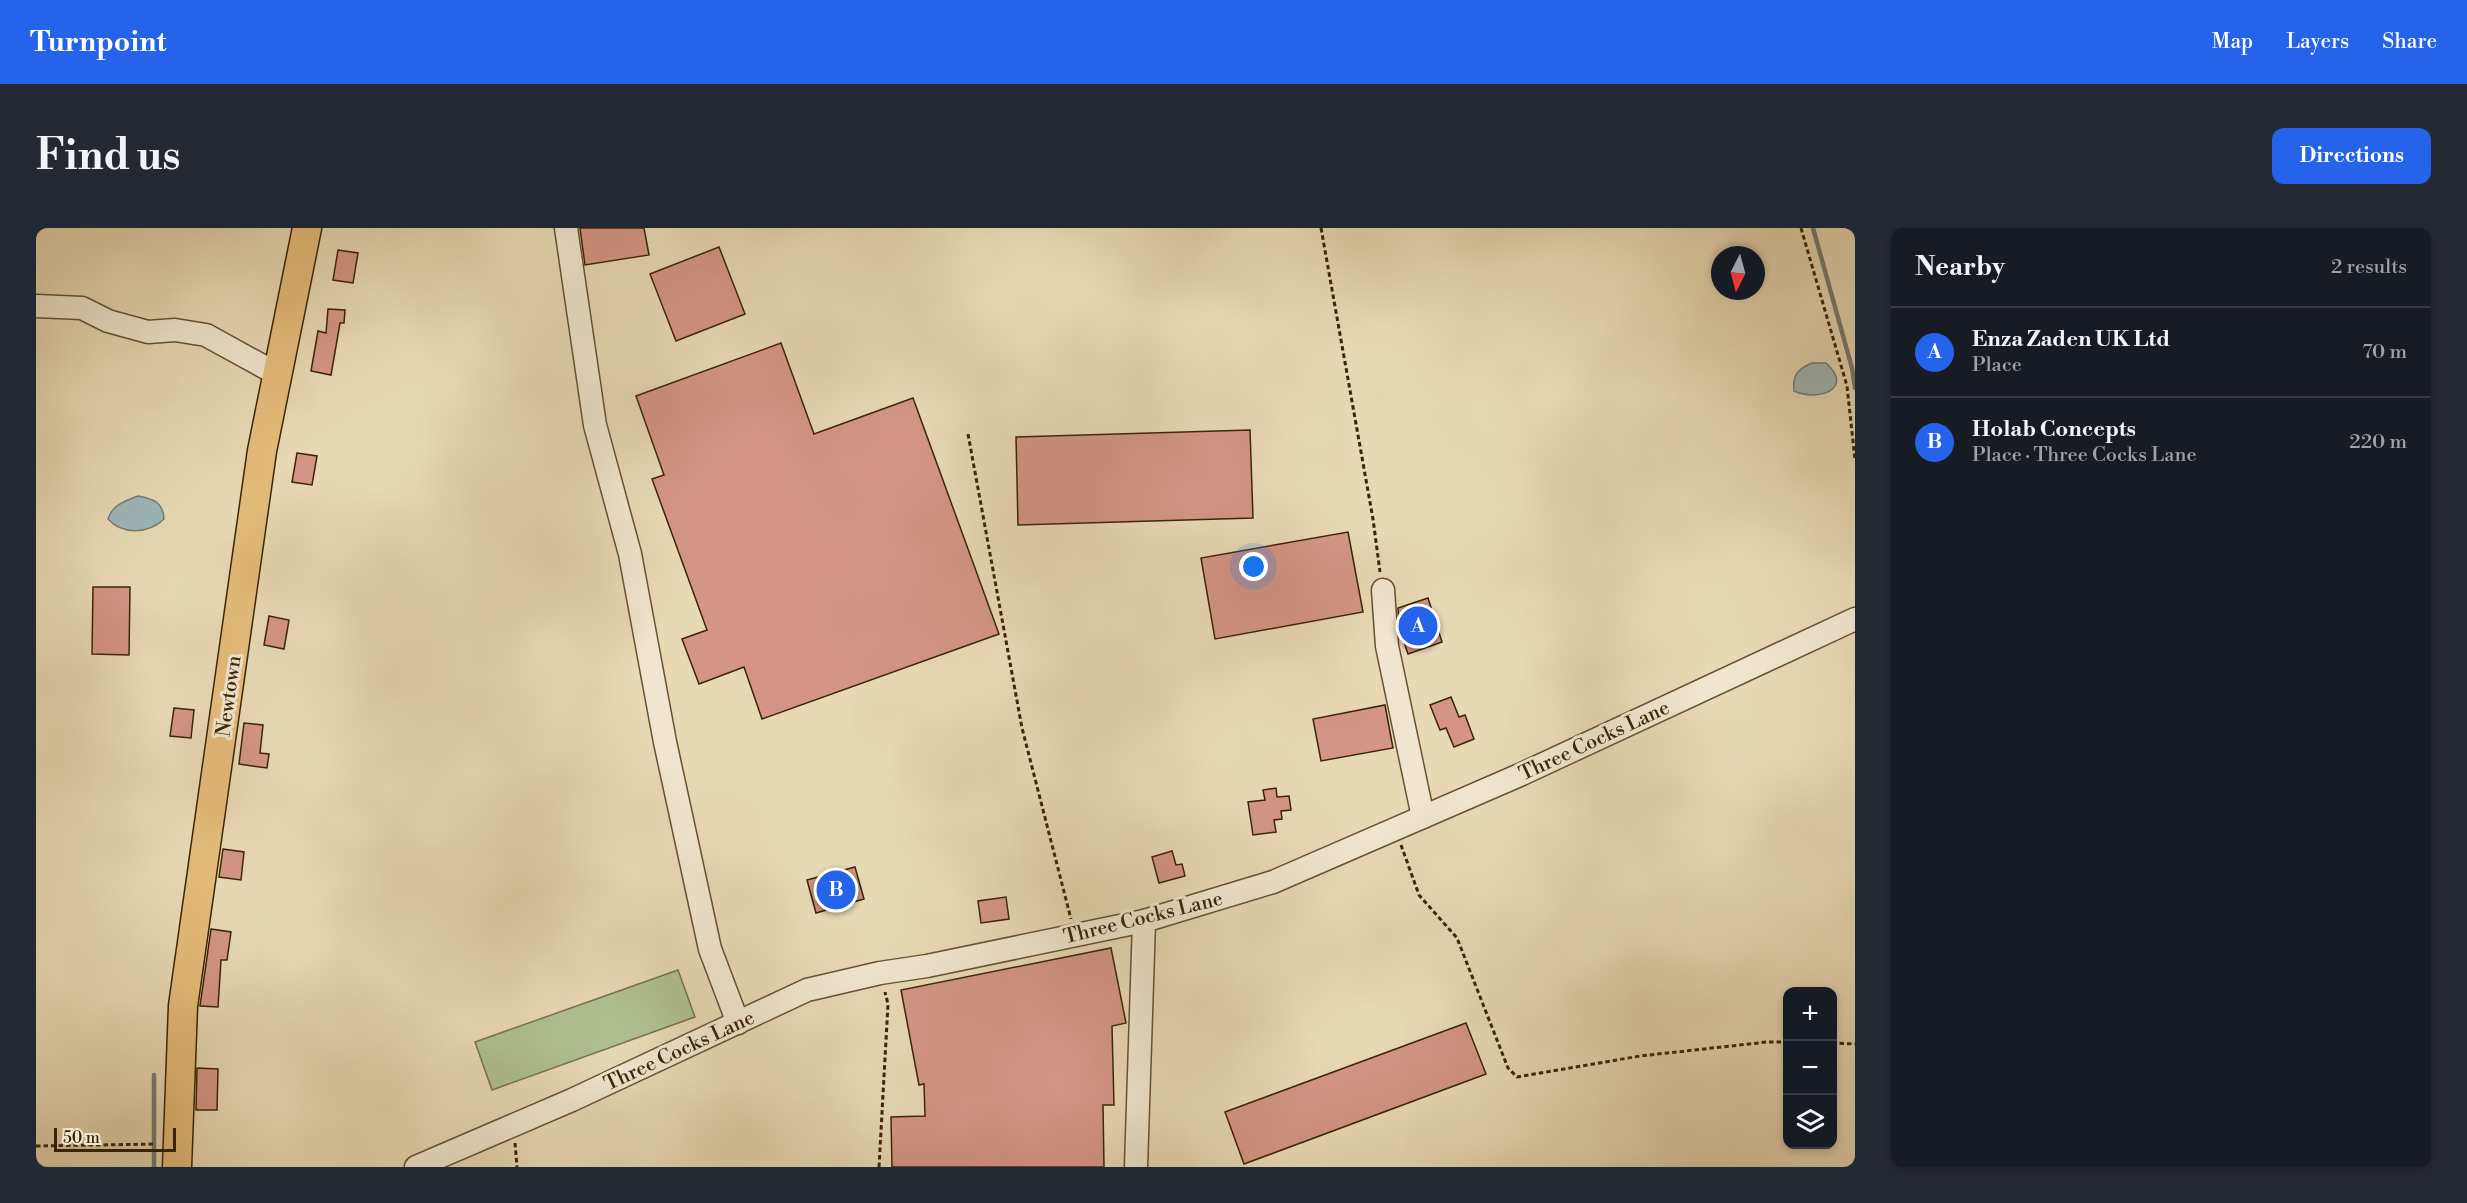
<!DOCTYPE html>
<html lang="en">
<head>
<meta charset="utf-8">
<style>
	body { margin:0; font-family:"Libre Bodoni",serif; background:#242831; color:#f1f3f6 }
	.controls { position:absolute; right:18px; bottom:18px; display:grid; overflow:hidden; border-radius:12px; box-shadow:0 3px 9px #0003 }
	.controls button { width:54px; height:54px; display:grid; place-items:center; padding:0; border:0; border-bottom:2px solid #363941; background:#171b24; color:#f1f3f6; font:30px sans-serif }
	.compass { position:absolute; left:1675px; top:18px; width:54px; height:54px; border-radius:50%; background:#171b24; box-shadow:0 3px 9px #0003; rotate:186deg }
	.scale { position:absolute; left:18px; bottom:15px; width:122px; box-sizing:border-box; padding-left:6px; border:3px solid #3a2408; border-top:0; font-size:16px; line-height:21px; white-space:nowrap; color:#3a2408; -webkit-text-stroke:4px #f0e6cf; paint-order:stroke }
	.you { position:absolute; left:1218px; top:339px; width:21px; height:21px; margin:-15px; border:4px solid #fff; border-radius:50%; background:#1a73e8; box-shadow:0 0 0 9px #1a73e833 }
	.badge { display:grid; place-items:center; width:39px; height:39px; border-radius:50%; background:#2563eb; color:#fff; font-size:20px; font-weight:700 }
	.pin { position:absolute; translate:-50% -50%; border:3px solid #fff; box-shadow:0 2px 6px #0006 }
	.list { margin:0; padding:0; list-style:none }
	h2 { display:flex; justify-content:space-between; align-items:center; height:78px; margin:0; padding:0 24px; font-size:26px }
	h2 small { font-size:20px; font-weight:400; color:#9ea1a6 }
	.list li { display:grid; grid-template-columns:39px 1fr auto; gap:18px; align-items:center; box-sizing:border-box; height:90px; padding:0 24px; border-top:2px solid #363941 }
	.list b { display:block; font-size:22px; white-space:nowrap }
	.list p { margin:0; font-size:20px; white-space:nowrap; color:#9ea1a6 }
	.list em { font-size:20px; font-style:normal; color:#9ea1a6 }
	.icon { flex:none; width:33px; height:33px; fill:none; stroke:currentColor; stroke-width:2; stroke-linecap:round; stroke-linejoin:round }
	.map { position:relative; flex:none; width:1819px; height:939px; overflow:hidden; border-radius:12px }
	header { display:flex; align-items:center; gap:36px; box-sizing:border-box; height:84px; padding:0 30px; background:#2563eb; color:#fff }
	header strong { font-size:28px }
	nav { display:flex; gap:33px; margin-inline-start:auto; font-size:21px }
	.intro { display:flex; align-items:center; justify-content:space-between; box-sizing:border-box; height:144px; padding:0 36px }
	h1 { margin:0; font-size:42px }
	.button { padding:15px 27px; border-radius:12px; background:#2563eb; color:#fff; font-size:21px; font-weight:700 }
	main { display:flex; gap:36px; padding:0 36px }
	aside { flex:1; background:#171b24; border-radius:12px; box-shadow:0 3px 9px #0003 }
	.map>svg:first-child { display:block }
	.green { fill:#b0c091; stroke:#75724c; stroke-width:1.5 }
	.water { fill:#9db7b9; stroke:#757c72; stroke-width:1.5 }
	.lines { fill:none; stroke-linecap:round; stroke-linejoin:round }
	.stream { stroke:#757c72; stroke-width:4.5 }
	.building { fill:#d49586; stroke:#3a2408; stroke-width:1.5 }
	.minor-casing { stroke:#665133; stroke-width:25 }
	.major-casing { stroke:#3a2408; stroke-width:31 }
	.path { stroke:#3a2408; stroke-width:3; stroke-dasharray:4.5 3; stroke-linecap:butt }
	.minor { stroke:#f0e6cf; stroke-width:22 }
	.major { stroke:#e4bc7a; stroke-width:28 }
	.labels { text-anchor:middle; stroke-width:6; stroke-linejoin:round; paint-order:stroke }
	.street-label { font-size:20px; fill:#3a2408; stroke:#f0e6cf }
</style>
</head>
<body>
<header>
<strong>Turnpoint</strong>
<nav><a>Map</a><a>Layers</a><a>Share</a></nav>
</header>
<div class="intro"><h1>Find us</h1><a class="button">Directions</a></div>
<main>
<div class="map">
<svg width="1819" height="939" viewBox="0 0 1819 939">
	<rect width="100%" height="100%" fill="#e8d9b5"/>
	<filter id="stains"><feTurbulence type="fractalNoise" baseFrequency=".00333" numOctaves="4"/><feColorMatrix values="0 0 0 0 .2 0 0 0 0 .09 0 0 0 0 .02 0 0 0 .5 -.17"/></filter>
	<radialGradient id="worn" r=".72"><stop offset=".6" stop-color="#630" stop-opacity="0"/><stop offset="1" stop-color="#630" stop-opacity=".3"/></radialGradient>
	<path class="green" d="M642,742L659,789L456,862L439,814Z"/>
	<g class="water">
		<path d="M1776,135H1790C1819,161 1782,174 1758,163C1756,147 1762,141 1776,135Z"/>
		<path d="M102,268C118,271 127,274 128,291C113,306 86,307 72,291C76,277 89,273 102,268Z"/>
	</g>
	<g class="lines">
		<g class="stream">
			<path d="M1777,0L1816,140L1819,160"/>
			<path d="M118,847V939"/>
		</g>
	</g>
	<g class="building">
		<path d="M544,0H608L613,27L549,37Z"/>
		<path d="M683,19L709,86L640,113L614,46Z"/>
		<path d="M302,22L322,25L317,55L297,52Z"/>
		<path d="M292,81L309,82L308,95H304L295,147L275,143L282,103L290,105Z"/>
		<path d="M745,115L778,206L877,170L963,406L726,491L708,439L663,456L646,411L671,402L616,251L628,247L600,168Z"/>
		<path d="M1214,202L1217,290L982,297L980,209Z"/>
		<path d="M261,225L281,228L276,257L256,254Z"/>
		<path d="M1312,304L1327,384L1179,411L1165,330Z"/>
		<path d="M57,359H94L93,427L56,426Z"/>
		<path d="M1392,370L1406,414L1372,426L1363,399L1362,380Z"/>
		<path d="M233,388L253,392L248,421L228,417Z"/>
		<path d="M1415,469L1423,489L1429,487L1438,511L1418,519L1410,500L1404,502L1394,477Z"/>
		<path d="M1349,477L1357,520L1285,533L1277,491Z"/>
		<path d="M138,480L158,482L155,510L134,508Z"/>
		<path d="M208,495L227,497L224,525L233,526L231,540L203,536Z"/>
		<path d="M1240,560L1241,569L1253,568L1255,582L1245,583L1246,591L1238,592L1240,604L1217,607L1212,574L1229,572L1227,562Z"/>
		<path d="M187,621L208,624L205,652L183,649Z"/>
		<path d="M1136,623L1140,637L1146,636L1149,648L1123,655L1116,629Z"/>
		<path d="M819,639L828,671L780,685L771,652Z"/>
		<path d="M970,669L973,691L945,695L942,673Z"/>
		<path d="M175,701L195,704L191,732H185L182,779L164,778Z"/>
		<path d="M1075,720L1090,795L1076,798L1078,877H1067L1068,939H856L855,889L889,888L888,856L883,857L865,762Z"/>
		<path d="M1430,795L1450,846L1208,936L1189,884Z"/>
		<path d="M161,840L182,841L181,882H160Z"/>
	</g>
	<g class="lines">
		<defs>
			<g id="minor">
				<path d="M530,0L559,197L594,326L629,514L674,721L702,795"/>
				<path d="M0,78L46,80L72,93L112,104L139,102L170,107L241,146"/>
				<path d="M1347,362L1351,418L1387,589"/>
				<path d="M380,939L536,872L771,762L844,745L891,738L1108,693L1237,654L1486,546L1819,391"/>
				<path d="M1100,939L1108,693"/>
			</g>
			<path id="major" d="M141,939L147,778L226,223L271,0"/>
		</defs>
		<use href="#minor" class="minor-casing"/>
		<use href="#major" class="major-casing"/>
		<g class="path">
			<path d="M1285,0L1337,291L1344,344"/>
			<path d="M1765,0L1811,158L1819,232"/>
			<path d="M932,206L986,500L1035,691"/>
			<path d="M1365,617L1383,667L1421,710L1472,840L1481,849L1604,828L1731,814H1752"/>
			<path d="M1796,815L1819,816"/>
			<path d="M479,915L481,939"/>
			<path d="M0,918L120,916"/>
			<path d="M843,939L852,776L849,764"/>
		</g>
		<use href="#minor" class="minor"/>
		<use href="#major" class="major"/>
	</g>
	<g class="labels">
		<g class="street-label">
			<text transform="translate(192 468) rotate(-82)" y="7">Newtown</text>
			<text transform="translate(1558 512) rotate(-25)" y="7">Three Cocks Lane</text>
			<text transform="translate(1107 689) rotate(-14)" y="7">Three Cocks Lane</text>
			<text transform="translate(643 822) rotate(-25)" y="7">Three Cocks Lane</text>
		</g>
	</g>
	<rect width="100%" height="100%" filter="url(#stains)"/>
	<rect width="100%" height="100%" fill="url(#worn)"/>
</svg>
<div class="controls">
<button>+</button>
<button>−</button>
<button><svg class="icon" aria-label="layers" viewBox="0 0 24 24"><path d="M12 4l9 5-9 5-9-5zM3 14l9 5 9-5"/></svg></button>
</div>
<svg class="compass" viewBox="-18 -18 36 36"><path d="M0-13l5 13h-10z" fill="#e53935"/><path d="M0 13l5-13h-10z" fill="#9ea1a6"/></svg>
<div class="scale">50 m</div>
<div class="you"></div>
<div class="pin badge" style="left:1382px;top:398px">A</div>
<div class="pin badge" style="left:800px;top:662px">B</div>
</div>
<aside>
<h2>Nearby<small>2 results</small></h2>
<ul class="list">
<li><span class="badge">A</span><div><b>Enza Zaden UK Ltd</b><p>Place</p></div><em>70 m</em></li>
<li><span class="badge">B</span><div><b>Holab Concepts</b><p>Place · Three Cocks Lane</p></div><em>220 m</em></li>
</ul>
</aside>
</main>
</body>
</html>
